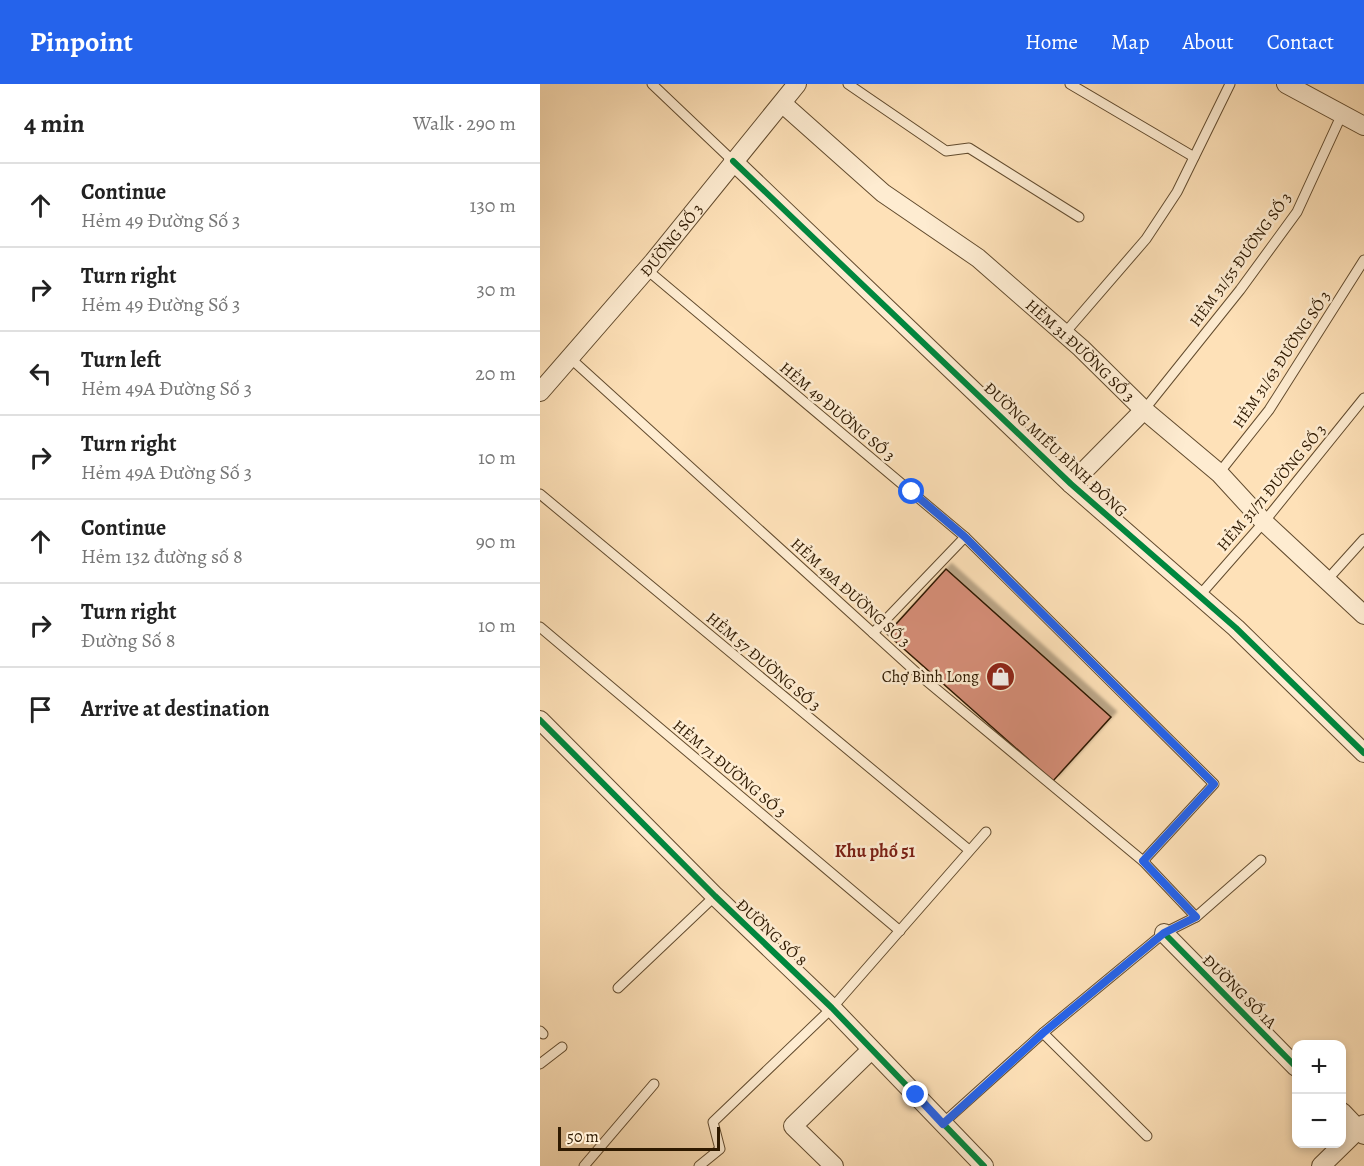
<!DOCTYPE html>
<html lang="en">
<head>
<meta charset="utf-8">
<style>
	body { margin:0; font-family:Alegreya,serif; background:#f2f2f2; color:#222 }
	.controls { position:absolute; right:18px; bottom:18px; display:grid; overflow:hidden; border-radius:12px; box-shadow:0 3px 9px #0003 }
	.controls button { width:54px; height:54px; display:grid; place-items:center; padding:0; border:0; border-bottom:2px solid #e0e0e0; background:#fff; color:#222; font:30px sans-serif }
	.scale { position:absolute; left:18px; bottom:15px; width:162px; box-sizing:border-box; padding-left:6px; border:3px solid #2e1900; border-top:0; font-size:16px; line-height:21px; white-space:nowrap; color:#2e1900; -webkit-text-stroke:4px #feecd1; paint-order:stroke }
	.stop { position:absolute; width:18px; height:18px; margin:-14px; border:4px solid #2563eb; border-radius:50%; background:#fff }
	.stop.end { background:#2563eb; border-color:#fff; box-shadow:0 2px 6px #0008 }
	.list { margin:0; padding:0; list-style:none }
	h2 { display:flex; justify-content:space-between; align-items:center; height:78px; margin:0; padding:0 24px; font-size:26px }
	h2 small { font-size:20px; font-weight:400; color:#767676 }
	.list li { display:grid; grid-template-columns:39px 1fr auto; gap:18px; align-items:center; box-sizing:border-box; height:84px; padding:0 24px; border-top:2px solid #e0e0e0 }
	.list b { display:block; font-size:22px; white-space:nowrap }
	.list p { margin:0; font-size:20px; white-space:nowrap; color:#767676 }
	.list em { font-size:20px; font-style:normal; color:#767676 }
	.icon { flex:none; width:33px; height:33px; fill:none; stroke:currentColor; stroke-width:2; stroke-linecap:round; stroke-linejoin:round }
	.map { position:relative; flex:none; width:824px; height:1082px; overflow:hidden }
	header { display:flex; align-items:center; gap:36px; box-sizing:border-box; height:84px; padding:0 30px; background:#2563eb; color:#fff }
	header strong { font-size:28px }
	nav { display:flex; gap:33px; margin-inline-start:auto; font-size:21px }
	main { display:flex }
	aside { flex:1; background:#fff }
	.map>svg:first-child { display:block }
	.building { fill:#d68e78; stroke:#2e1900; stroke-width:1.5; filter:url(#shadow) }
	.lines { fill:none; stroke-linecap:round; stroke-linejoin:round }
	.lane-casing { stroke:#624b2e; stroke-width:11 }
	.street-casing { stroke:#624b2e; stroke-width:20 }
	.lane { stroke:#feecd1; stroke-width:9 }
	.street { stroke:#feecd1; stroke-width:18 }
	.cycleway-casing { stroke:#feecd1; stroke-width:10 }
	.cycleway { stroke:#00873e; stroke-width:6 }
	.route { stroke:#2563eb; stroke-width:8 }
	.labels { text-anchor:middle; stroke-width:5; stroke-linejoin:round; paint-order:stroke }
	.street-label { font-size:16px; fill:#2e1900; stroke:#feecd1 }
	.poi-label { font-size:16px; fill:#2e1900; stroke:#feecd1; text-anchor:end }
	.neighbourhood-label { font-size:18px; font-weight:bold; fill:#7a1f14; stroke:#feecd1 }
</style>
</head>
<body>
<header>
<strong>Pinpoint</strong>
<nav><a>Home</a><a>Map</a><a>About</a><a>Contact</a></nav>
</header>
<main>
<aside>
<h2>4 min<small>Walk · 290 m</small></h2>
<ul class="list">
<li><svg class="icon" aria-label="ahead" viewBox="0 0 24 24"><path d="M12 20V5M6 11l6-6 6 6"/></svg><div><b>Continue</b><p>Hẻm 49 Đường Số 3</p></div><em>130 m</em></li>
<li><svg class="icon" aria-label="right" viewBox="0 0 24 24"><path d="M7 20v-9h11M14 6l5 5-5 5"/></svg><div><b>Turn right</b><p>Hẻm 49 Đường Số 3</p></div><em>30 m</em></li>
<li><svg class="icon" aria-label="left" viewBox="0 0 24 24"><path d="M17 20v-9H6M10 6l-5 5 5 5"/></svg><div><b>Turn left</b><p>Hẻm 49A Đường Số 3</p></div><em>20 m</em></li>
<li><svg class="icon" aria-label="right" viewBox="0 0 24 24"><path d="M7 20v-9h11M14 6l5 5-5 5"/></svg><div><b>Turn right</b><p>Hẻm 49A Đường Số 3</p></div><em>10 m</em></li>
<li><svg class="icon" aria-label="ahead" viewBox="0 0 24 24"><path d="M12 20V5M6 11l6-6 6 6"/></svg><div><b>Continue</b><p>Hẻm 132 đường số 8</p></div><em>90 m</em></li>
<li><svg class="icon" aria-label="right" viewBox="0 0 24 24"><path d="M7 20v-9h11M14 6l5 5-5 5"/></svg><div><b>Turn right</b><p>Đường Số 8</p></div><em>10 m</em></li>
<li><svg class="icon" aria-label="arrive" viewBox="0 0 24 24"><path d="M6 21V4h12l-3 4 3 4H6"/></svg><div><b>Arrive at destination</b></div></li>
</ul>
</aside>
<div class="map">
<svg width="824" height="1082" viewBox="0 0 824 1082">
	<defs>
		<filter id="shadow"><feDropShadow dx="5.5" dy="-5.5" stdDeviation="1.5" flood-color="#0004"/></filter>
	</defs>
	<rect width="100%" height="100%" fill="#fee1b8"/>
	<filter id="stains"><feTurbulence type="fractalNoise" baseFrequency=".00333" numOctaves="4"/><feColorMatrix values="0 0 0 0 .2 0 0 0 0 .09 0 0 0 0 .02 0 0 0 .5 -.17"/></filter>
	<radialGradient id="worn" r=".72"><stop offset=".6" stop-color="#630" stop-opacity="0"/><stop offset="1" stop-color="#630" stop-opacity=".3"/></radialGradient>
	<path class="building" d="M406,485L571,633L513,697L347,550Z"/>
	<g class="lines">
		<defs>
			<g id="lane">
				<path d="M112,0L193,77"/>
				<path d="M308,0L406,67L429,64L539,133"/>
				<path d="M530,0L654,73"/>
				<path d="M106,185L425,453L674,700L603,777"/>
				<path d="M524,250L606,155L637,108L690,0"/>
				<path d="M29,273L377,589L603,777L656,833L624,849L503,949L403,1039"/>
				<path d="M604,326L700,206L757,128L802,30"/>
				<path d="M679,389L729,326L824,176"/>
				<path d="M0,410L429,766"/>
				<path d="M787,496L824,455"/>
				<path d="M660,511L724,438L824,314"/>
				<path d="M0,543L360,847"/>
				<path d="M333,549L425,453"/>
				<path d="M656,833L721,776"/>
				<path d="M78,904L175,812"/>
				<path d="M0,947L3,950"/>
				<path d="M503,949L607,1052"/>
				<path d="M0,980L22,963"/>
				<path d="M44,1082L114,1000"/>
				<path d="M159,1082L180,1065L173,1038L292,924L446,748"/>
			</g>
			<g id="street">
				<path d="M746,0L824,42"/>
				<path id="s1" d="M243,20L343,109L438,174L541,264L604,326L679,389L724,438L824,531"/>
				<path d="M193,77L531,400L696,544L824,669"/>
				<path id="s2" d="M0,308L113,178L257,0"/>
				<path d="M531,400L604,326"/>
				<path d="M0,636L175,812L292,924L444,1082"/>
				<path d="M624,849L756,983"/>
				<path d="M802,1028L824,1051"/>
				<path d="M294,1082L253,1042L331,966"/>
				<path d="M781,1082L824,1040"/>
			</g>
		</defs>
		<use href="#lane" class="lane-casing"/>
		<use href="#street" class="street-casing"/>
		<use href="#lane" class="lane"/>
		<use href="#street" class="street"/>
		<defs>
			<g id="cycleway">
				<path d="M193,77L531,400L696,544L824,669"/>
				<path d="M0,636L175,812L292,924L444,1082"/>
				<path d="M624,849L756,983"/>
			</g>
		</defs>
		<use href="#cycleway" class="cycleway-casing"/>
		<use href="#cycleway" class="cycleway"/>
	</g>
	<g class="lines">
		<path class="route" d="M372,408L425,453L674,700L603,777L656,833L624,849L503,949L403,1040L376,1011"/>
	</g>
	<defs>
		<symbol id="shop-disc" viewBox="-11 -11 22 22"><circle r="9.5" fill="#8f2418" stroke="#feecd1"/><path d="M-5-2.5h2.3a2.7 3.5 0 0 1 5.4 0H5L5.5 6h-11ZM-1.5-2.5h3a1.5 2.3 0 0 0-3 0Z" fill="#fff"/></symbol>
	</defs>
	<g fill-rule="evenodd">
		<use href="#shop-disc" x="444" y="576" width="33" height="33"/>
	</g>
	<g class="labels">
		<g class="street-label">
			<text dy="6" stroke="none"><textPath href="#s2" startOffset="201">ĐƯỜNG SỐ 3</textPath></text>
			<text transform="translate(700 175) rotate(-54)" y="6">HẺM 31/55 ĐƯỜNG SỐ 3</text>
			<text dy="6" stroke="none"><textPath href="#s1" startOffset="387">HẺM 31 ĐƯỜNG SỐ 3</textPath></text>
			<text transform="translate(741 275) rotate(-56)" y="6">HẺM 31/63 ĐƯỜNG SỐ 3</text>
			<text transform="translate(298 327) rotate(40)" y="6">HẺM 49 ĐƯỜNG SỐ 3</text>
			<text transform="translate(516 365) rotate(43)" y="6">ĐƯỜNG MIẾU BÌNH ĐÔNG</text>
			<text transform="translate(731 403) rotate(-50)" y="6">HẺM 31/71 ĐƯỜNG SỐ 3</text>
			<text transform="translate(311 508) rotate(42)" y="6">HẺM 49A ĐƯỜNG SỐ 3</text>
			<text transform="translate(224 577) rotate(40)" y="6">HẺM 57 ĐƯỜNG SỐ 3</text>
			<text transform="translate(190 684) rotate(40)" y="6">HẺM 71 ĐƯỜNG SỐ 3</text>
			<text transform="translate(232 848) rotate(43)" y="6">ĐƯỜNG SỐ 8</text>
			<text transform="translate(700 907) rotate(45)" y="6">ĐƯỜNG SỐ 1A</text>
		</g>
		<g class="poi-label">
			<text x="439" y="598">Chợ Bình Long</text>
		</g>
		<g class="neighbourhood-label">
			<text x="335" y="773">Khu phố 51</text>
		</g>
	</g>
	<rect width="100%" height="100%" filter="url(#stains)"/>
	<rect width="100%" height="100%" fill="url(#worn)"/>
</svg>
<div class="controls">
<button>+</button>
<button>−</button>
</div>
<div class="scale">50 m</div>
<div class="stop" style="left:372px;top:408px"></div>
<div class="stop end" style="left:376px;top:1011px"></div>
</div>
</main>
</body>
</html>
